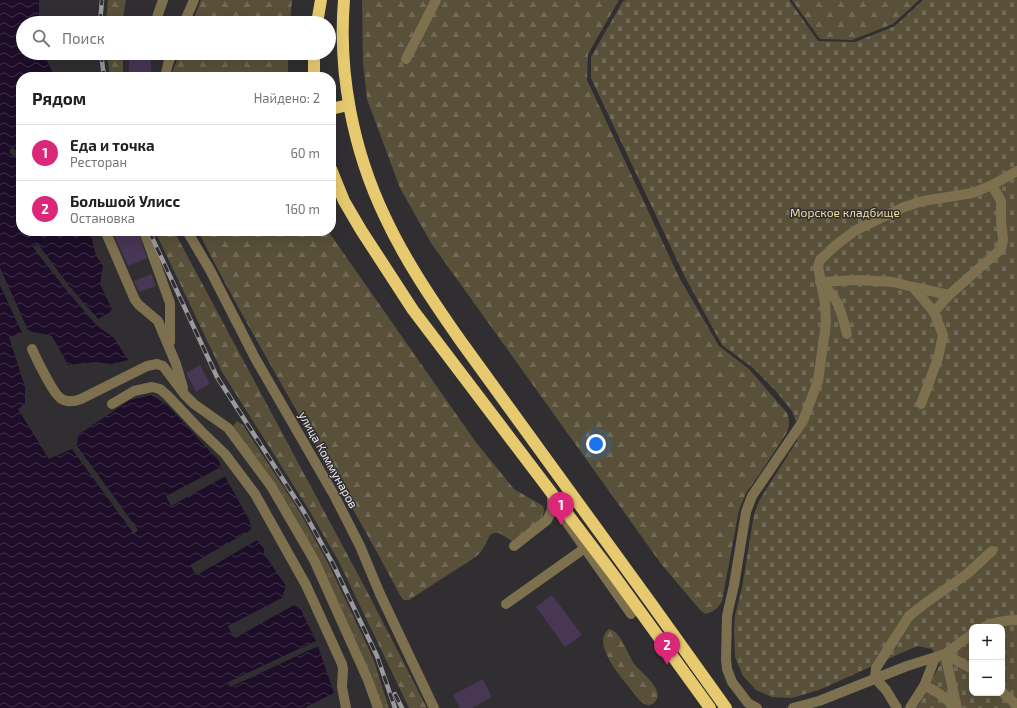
<!DOCTYPE html>
<html lang="ru">
<head>
<meta charset="utf-8">
<style>
	body { margin:0; font-family:"Exo 2",sans-serif; background:#f6f6f6; color:#202124 }
	.controls { position:absolute; right:12px; bottom:12px; display:grid; overflow:hidden; border-radius:8px; box-shadow:0 4px 16px #0002 }
	.controls button { width:36px; height:36px; display:grid; place-items:center; padding:0; border:0; border-bottom:1px solid #e0e0e0; background:#fff; color:#202124; font:20px sans-serif }
	.you { position:absolute; left:596px; top:444px; width:14px; height:14px; margin:-10px; border:3px solid #fff; border-radius:50%; background:#1a73e8; box-shadow:0 0 0 6px #1a73e833 }
	.badge { display:grid; place-items:center; width:26px; height:26px; border-radius:50%; background:#db2777; color:#fff; font-size:13px; font-weight:700 }
	.pin { position:absolute; translate:-50% -33px; filter:drop-shadow(0 1px 2px #0008) }
	.pin::after { content:''; position:absolute; top:21px; width:14px; height:12px; background:inherit; clip-path:polygon(0 0,100% 0,50% 100%) }
	.list { margin:0; padding:0; list-style:none }
	h2 { display:flex; justify-content:space-between; align-items:center; height:52px; margin:0; padding:0 16px; font-size:17px }
	h2 small { font-size:13px; font-weight:400; color:#757577 }
	.list li { display:grid; grid-template-columns:26px 1fr auto; gap:12px; align-items:center; box-sizing:border-box; height:56px; padding:0 16px; border-top:1px solid #e0e0e0 }
	.list b { display:block; font-size:15px; white-space:nowrap }
	.list p { margin:0; font-size:13px; white-space:nowrap; color:#757577 }
	.list em { font-size:13px; font-style:normal; color:#757577 }
	.icon { flex:none; width:22px; height:22px; fill:none; stroke:currentColor; stroke-width:2; stroke-linecap:round; stroke-linejoin:round }
	.map { position:relative; flex:none; width:1017px; height:708px; overflow:hidden }
	.search { position:absolute; background:#fff; box-shadow:0 4px 16px #0002; left:16px; top:16px; width:320px; height:44px; display:flex; align-items:center; gap:10px; box-sizing:border-box; padding:0 14px; border-radius:22px; color:#757577; font-size:15px }
	.panel { position:absolute; background:#fff; box-shadow:0 4px 16px #0002; left:16px; top:72px; width:320px; height:164px; border-radius:16px }
	.map>svg:first-child { display:block }
	.grass { fill:url(#grass-tufts) }
	.forest { fill:url(#forest-firs) }
	.cemetery { fill:url(#cemetery-stones); fill-rule:evenodd }
	.water { fill:url(#water-waves) }
	.pier { fill:#302e31 }
	.building { fill:#473654 }
	.lines { fill:none; stroke-linecap:round; stroke-linejoin:round }
	.minor { stroke:#7c704e; stroke-width:10 }
	.highway { stroke:#e7ca70; stroke-width:12 }
	.rail-casing { stroke:#9a999b; stroke-width:4.5 }
	.rail { stroke:#302e31; stroke-width:3; stroke-dasharray:9; stroke-linecap:butt }
	.labels { text-anchor:middle; stroke-width:3; stroke-linejoin:round; paint-order:stroke }
	.park-label { font-size:12px; fill:#f4de9e; stroke:#302e31 }
	.street-label { font-size:12px; fill:#e9e8ea; stroke:#302e31 }
</style>
</head>
<body>
<div class="map">
<svg width="1017" height="708" viewBox="0 0 1017 708">
	<defs>
		<pattern id="grass-tufts" width="24" height="20" patternUnits="userSpaceOnUse"><rect width="24" height="20" fill="#585039"/><path d="M3 7l-1-3M5 7V3M7 7l1-3M15 17l-1-3M17 17v-4M19 17l1-3" fill="none" stroke="#706956"/></pattern>
		<pattern id="forest-firs" width="22" height="20" patternUnits="userSpaceOnUse"><rect width="22" height="20" fill="#585039"/><path d="M5 1l3.5 6h-7zM16 11l3.5 6h-7z" fill="#706956"/></pattern>
		<pattern id="cemetery-stones" width="16" height="16" patternUnits="userSpaceOnUse"><rect width="16" height="16" fill="#585039"/><path d="M2 7V4a2 2 0 0 1 4 0v3zM10 15v-3a2 2 0 0 1 4 0v3z" fill="#706956"/></pattern>
		<pattern id="water-waves" width="16" height="10" patternUnits="userSpaceOnUse"><rect width="16" height="10" fill="#1d0d28"/><path d="M0 5q4-4 8 0t8 0" fill="none" stroke="#3e3047"/></pattern>
	</defs>
	<rect width="100%" height="100%" fill="#302e31"/>
	<path class="grass" d="M237,421L243,425L301,514L329,565L373,658L389,708H383L373,679L318,559L234,428L233,426Z"/>
	<g class="forest">
		<path d="M108,0H126L122,23H106Z"/>
		<path d="M201,0H292L290,23H192Z"/>
		<path d="M362,0H619L588,54L587,80L680,279L719,346L749,369L787,413L789,419V427L786,434L761,472L746,493L739,510L722,601C718,608 715,611 706,614L701,611L662,565L431,243L400,188L367,99L363,63Z"/>
		<path d="M792,0H919L893,24L852,40L820,39Z"/>
		<path d="M107,53H123V77H110Z"/>
		<path d="M180,53H288V77H173V70Z"/>
		<path d="M155,231H174L369,595L427,708H409L339,562L309,510L222,372Z"/>
		<path d="M198,231H328L475,441L514,489L543,506L544,510L542,519L512,541L499,533H494L490,535L484,547L479,554L474,558L409,600H404L401,597C336,474 261,355 198,231Z"/>
		<path d="M609,629C622,632 627,655 635,665C642,673 653,681 657,691C658,695 658,699 655,702C651,706 647,706 643,703C638,700 633,692 629,687C620,676 591,642 609,629Z"/>
	</g>
	<path class="cemetery" d="M626,0H789L818,41L855,42L895,26L923,0H1017V708H917L940,664L932,649L917,646L819,690L792,698L772,697L756,690L743,676L735,657L734,629L735,615L742,588L754,514L760,499L797,441L799,429L792,411L775,390L752,367L722,345L685,277L591,78V57L623,1ZM972,627H1002V693H972Z"/>
	<g class="water">
		<path d="M0,0H39V23H23V53H43L55,77H21V155L12,147L9,152L21,163V231H90L96,256L103,266L100,284L112,309L109,313L98,319L69,286L38,244L33,247L64,287L95,324L114,338L128,360L112,364L94,362L68,365L52,336C43,333 36,334 28,330L0,268Z"/>
		<path d="M0,285L22,333L9,337L25,387V403L18,409L49,459L72,449L134,533L138,530L77,446L78,435L130,400L152,395L168,406L219,461C224,477 234,492 242,507C246,515 251,520 251,530L191,565L197,575L257,540L264,549V554L286,586L282,598L228,626L235,638L294,605L301,610L316,641L228,682L230,687L318,646L334,693L304,708H0Z"/>
	</g>
	<g class="pier">
		<path d="M38,244L69,286L98,319L97,321L67,287L37,246L35,247L66,286L96,322L95,323L64,287L32,246Z"/>
		<path d="M77,446L138,530L134,534L72,449L74,448L134,531L136,530L75,447Z"/>
		<path d="M221,467L226,476L171,506L166,496Z"/>
		<path d="M251,530L252,532L193,566L197,573L256,539L257,540L196,575L190,565Z"/>
		<path d="M286,586L287,589L283,599L231,627L235,635L293,603L294,605L234,638L228,626L282,598Z"/>
		<path d="M316,641V642L231,684V685L317,645L318,646L230,687L228,683Z"/>
	</g>
	<g class="building">
		<rect x="129" y="53" width="22" height="24"/>
		<path d="M123,231H138L147,258L128,266L114,235Z"/>
		<path d="M152,274L156,286L139,292L134,281Z"/>
		<path d="M200,365L210,384L196,392L186,373Z"/>
		<path d="M552,595L582,635L565,647L536,607Z"/>
		<path d="M483,679L492,697L472,708H460L453,695Z"/>
	</g>
	<g class="lines">
		<g class="minor">
			<path d="M155,23L163,0"/>
			<path d="M184,23L194,0"/>
			<path d="M406,59L436,0"/>
			<path d="M165,77L168,64L172,53"/>
			<path d="M144,231L170,303V342"/>
			<path d="M187,231L210,270L255,358L334,495L360,546L380,594L434,708"/>
			<path d="M107,235L135,300L139,305L158,321L176,364L183,388"/>
			<path d="M913,287L949,295L1001,249L1003,239L1001,220V201L992,185"/>
			<path d="M934,312L949,295"/>
			<path d="M847,334C841,311 839,298 820,282L858,280L893,282L913,287L934,312L943,335L938,358L921,404"/>
			<path d="M32,349C36,358 41,368 46,377C55,393 60,407 81,399L147,366L157,364L163,366L185,395L194,404L228,428L271,486L314,560L368,680L378,708"/>
			<path d="M112,404L134,391L152,387L160,389L168,396L201,431L225,454L255,494L306,585L342,664L343,669L342,687L346,708"/>
			<path d="M565,520L631,614"/>
			<path d="M514,546L547,520L552,510V493"/>
			<path d="M506,604L585,548"/>
			<path d="M984,627C994,622 1006,620 1017,620"/>
			<path d="M945,654L972,634"/>
			<path d="M945,654L972,669"/>
			<path d="M924,686C937,690 946,698 955,708"/>
			<path d="M1002,692L1017,705"/>
			<path d="M757,708L748,703L732,682L727,669L726,659L727,616L734,585L746,512L752,496L803,421L818,381L826,323L825,304L818,266L820,260L836,245L856,230L904,207L923,201L973,193L994,184L1017,171"/>
			<path d="M793,708L819,701L907,666L945,654L957,708"/>
			<path d="M897,708L886,690L875,678L876,668L909,616L927,602L967,574L992,551"/>
			<path d="M910,708L924,686L935,658"/>
		</g>
		<g class="highway">
			<path d="M344,0C338,73 353,150 385,217C405,260 432,300 460,340C489,380 518,420 547,460C607,542 667,625 726,708"/>
			<path d="M317,23L321,0"/>
			<path d="M314,77V53"/>
			<path d="M331,109L348,105"/>
			<path d="M331,169L344,201L361,230L413,310L613,574L710,708"/>
		</g>
		<defs>
			<g id="rail">
				<path d="M100,23L102,0"/>
				<path d="M101,53L104,77"/>
				<path d="M149,231L217,377L304,512L333,564L377,656L395,708"/>
				<path d="M395,694L402,708"/>
			</g>
		</defs>
		<use href="#rail" class="rail-casing"/>
		<use href="#rail" class="rail"/>
	</g>
	<g class="labels">
		<g class="park-label">
			<text x="845" y="217">Морское кладбище</text>
		</g>
		<g class="street-label">
			<text transform="translate(328 460) rotate(61)" y="4">улица Коммунаров</text>
		</g>
	</g>
</svg>
<div class="controls">
<button>+</button>
<button>−</button>
</div>
<div class="you"></div>
<div class="pin badge" style="left:561px;top:525px">1</div>
<div class="pin badge" style="left:667px;top:665px">2</div>
<div class="search"><svg class="icon" aria-label="search" viewBox="0 0 24 24"><circle cx="10" cy="10" r="6"/><path d="M15 15l6 6"/></svg>Поиск</div>
<section class="panel">
<h2>Рядом<small>Найдено: 2</small></h2>
<ul class="list">
<li><span class="badge">1</span><div><b>Еда и точка</b><p>Ресторан</p></div><em>60 m</em></li>
<li><span class="badge">2</span><div><b>Большой Улисс</b><p>Остановка</p></div><em>160 m</em></li>
</ul>
</section>
</div>
</body>
</html>
